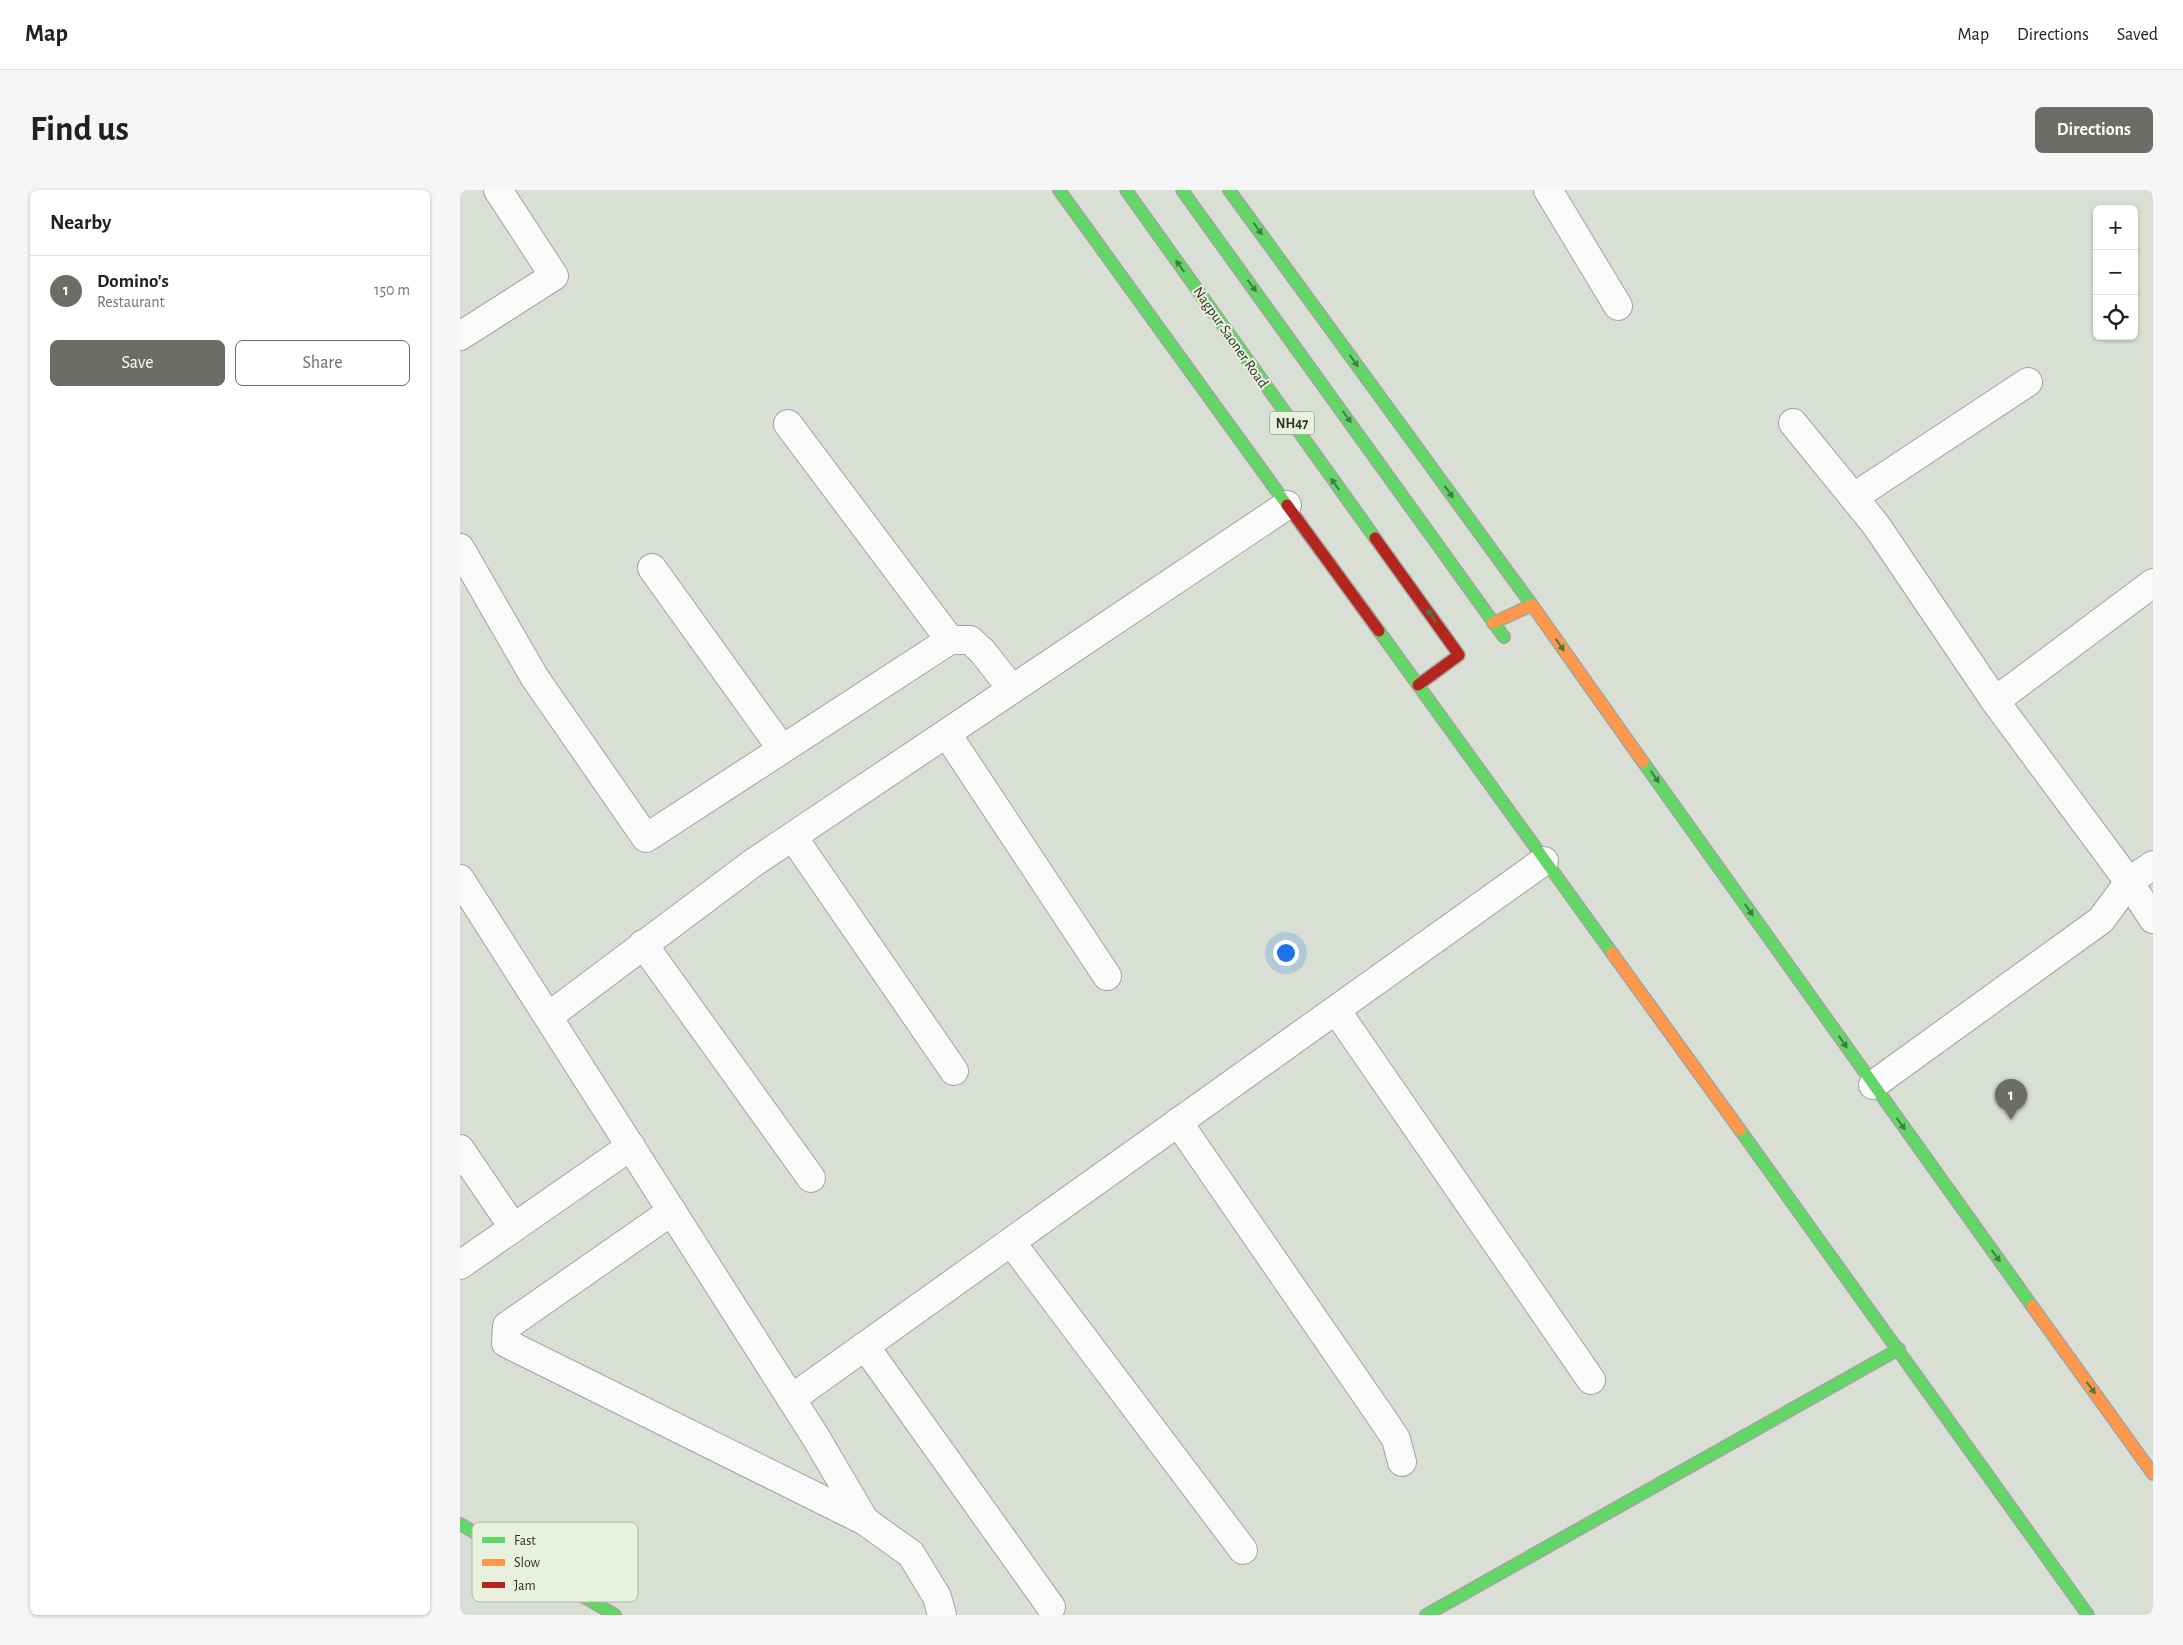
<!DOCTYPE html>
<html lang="en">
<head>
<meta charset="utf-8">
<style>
	body { margin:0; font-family:"Alegreya Sans",sans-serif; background:#f6f6f6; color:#202124 }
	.controls { position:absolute; right:15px; top:15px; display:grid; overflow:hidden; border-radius:8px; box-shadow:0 1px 4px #0004 }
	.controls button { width:45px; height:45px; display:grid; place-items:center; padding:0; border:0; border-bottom:1px solid #e0e0e0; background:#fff; color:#202124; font:25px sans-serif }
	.you { position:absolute; left:825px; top:762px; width:18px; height:18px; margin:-12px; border:4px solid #fff; border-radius:50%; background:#1a73e8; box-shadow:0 0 0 8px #1a73e833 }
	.badge { display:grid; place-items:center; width:32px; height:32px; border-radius:50%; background:#6a6e66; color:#fff; font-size:16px; font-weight:700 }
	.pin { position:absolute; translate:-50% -41px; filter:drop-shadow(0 1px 2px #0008) }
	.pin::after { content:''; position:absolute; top:26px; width:18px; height:15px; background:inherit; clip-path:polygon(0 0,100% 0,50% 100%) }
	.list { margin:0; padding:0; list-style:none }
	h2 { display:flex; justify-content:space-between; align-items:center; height:65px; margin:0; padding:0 20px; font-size:21px }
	h2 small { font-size:16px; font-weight:400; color:#757577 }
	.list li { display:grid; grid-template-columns:32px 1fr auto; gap:15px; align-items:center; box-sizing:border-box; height:70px; padding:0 20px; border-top:1px solid #e0e0e0 }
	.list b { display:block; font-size:19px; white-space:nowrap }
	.list p { margin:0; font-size:16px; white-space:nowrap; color:#757577 }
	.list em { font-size:16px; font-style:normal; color:#757577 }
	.actions { display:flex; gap:10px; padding:15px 20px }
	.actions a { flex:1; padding:11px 0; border:1px solid #6a6e66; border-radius:8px; text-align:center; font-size:18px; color:#6a6e66 }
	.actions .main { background:#6a6e66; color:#fff }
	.icon { flex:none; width:28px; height:28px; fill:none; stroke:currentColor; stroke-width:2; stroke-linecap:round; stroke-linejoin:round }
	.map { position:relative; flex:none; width:1693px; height:1425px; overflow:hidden; border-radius:8px }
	header { display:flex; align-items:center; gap:30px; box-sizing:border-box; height:70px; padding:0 25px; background:#fff; border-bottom:1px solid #e0e0e0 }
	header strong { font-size:24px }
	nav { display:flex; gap:28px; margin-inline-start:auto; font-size:18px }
	.intro { display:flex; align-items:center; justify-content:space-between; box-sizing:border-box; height:120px; padding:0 30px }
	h1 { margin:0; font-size:35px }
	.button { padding:12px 22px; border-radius:8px; background:#6a6e66; color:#fff; font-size:18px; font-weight:700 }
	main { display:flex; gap:30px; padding:0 30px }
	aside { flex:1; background:#fff; border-radius:8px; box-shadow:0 1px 4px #0004 }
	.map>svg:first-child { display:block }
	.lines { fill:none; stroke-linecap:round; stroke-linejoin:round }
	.street-casing { stroke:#a1a59d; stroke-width:30 }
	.fast-casing { stroke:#a1a59d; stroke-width:14 }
	.slow-casing { stroke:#a1a59d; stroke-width:14 }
	.jam-casing { stroke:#a1a59d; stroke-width:14 }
	.street { stroke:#f9faf9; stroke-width:28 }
	.fast { stroke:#63d668; stroke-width:11 }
	.slow { stroke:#ff974d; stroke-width:11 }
	.jam { stroke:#b3261e; stroke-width:11 }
	.oneway { fill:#467b46 }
	.labels { text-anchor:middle; stroke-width:4; stroke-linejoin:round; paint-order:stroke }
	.shield { fill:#e8f1de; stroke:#666b60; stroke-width:1 }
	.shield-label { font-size:14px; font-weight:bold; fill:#2e312a }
	.street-label { font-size:15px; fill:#2e312a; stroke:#e8f1de }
	.key { fill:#e8f1de; stroke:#b0b7a8; stroke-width:1 }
	.key-label { font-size:14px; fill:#2e312a }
</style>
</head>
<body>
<header>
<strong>Map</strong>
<nav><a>Map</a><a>Directions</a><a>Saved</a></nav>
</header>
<div class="intro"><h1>Find us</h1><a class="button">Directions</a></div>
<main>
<aside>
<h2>Nearby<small></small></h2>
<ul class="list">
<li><span class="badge">1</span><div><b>Domino's</b><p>Restaurant</p></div><em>150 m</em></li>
</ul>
<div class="actions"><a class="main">Save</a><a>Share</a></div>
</aside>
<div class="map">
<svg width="1693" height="1425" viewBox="0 0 1693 1425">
	<rect width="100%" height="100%" fill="#dadfd5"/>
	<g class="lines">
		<defs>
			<g id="street">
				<path d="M1088,0L1158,116"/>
				<path d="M0,146L94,86L38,0"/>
				<path d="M1333,233L1416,335L1535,511L1669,692L1693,729"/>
				<path d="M1394,307L1568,192"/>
				<path d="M0,358L75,488L186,648L490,450L328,234"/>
				<path d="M192,378L322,559"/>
				<path d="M490,450H510L522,461L552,499"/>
				<path d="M1535,511L1693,393"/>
				<path d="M487,544L647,786"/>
				<path d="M333,647L494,881"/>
				<path d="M0,689L355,1246L405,1331L451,1364L477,1407L482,1425"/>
				<path d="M183,754L351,988"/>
				<path d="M876,820L1131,1190"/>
				<path d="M89,826L293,673L827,315"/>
				<path d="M1413,895L1641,730L1669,692L1693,675"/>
				<path d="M718,932L922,1228L936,1249L942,1272"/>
				<path d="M0,959L53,1037"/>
				<path d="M212,1021L47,1136L46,1153L405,1331"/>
				<path d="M551,1052L783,1360"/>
				<path d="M0,1075L171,956"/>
				<path d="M405,1156L591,1417"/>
				<path d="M331,1209L1084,671"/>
			</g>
			<g id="fast">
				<path d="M599,0L827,315"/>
				<path d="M666,0L915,348"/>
				<path d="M722,0L1044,447"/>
				<path d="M769,0L1072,415"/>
				<path d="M919,441L1152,763"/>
				<path d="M1183,572L1572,1116"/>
				<path d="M1280,940L1628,1425"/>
				<path d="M0,1334L155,1425"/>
				<path d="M966,1425L1439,1159"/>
			</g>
			<g id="slow">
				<path d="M1033,433L1072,415L1183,572"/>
				<path d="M1152,763L1280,940"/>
				<path d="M1572,1116L1693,1284"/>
			</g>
			<g id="jam">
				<path d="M827,315L919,441"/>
				<path d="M915,348L999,465L958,495"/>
			</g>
		</defs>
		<use href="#street" class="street-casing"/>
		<use href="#fast" class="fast-casing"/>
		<use href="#slow" class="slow-casing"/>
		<use href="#jam" class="jam-casing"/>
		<use href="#street" class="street"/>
		<use href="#fast" class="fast"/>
		<use href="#slow" class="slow"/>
		<use href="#jam" class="jam"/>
	</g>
	<defs><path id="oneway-solid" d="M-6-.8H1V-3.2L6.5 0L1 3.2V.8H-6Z" transform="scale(1.25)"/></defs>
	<g class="oneway">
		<use href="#oneway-solid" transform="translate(798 39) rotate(54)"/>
		<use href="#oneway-solid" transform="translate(720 76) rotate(-125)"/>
		<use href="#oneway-solid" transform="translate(792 96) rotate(54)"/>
		<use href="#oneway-solid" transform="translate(894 171) rotate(54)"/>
		<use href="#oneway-solid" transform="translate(887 227) rotate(54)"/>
		<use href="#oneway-solid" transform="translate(875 294) rotate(-126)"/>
		<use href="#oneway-solid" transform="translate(989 302) rotate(54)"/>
		<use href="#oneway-solid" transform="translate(971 425) rotate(-126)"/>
		<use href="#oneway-solid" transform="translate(1100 455) rotate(55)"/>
		<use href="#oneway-solid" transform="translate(1195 587) rotate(55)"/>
		<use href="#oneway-solid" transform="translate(1289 720) rotate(55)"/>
		<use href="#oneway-solid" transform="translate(1383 852) rotate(55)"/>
		<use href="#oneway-solid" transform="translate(1441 934) rotate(54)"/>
		<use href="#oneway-solid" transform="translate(1536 1066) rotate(54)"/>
		<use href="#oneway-solid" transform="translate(1631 1198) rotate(54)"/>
	</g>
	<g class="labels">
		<rect class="shield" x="809.5" y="221.5" width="45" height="23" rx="4"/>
		<g class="shield-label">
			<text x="832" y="238">NH47</text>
		</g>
		<g class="street-label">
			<text transform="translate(771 147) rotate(55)" y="5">Nagpur Saoner Road</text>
		</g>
	</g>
	<rect x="12" y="1332" width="166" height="80" rx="8" class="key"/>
	<rect x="22" y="1347" width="23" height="6" fill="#63d668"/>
	<rect x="22" y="1369" width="23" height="7" fill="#ff974d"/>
	<rect x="22" y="1392" width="23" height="6" fill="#b3261e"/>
	<g class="key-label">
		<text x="54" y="1355">Fast</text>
		<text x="54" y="1377">Slow</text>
		<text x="54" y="1400">Jam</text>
	</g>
</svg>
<div class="controls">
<button>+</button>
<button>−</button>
<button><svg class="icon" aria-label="locate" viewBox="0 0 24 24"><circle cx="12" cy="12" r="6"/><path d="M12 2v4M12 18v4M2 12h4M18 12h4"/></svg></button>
</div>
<div class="you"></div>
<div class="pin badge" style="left:1551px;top:930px">1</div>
</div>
</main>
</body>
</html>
